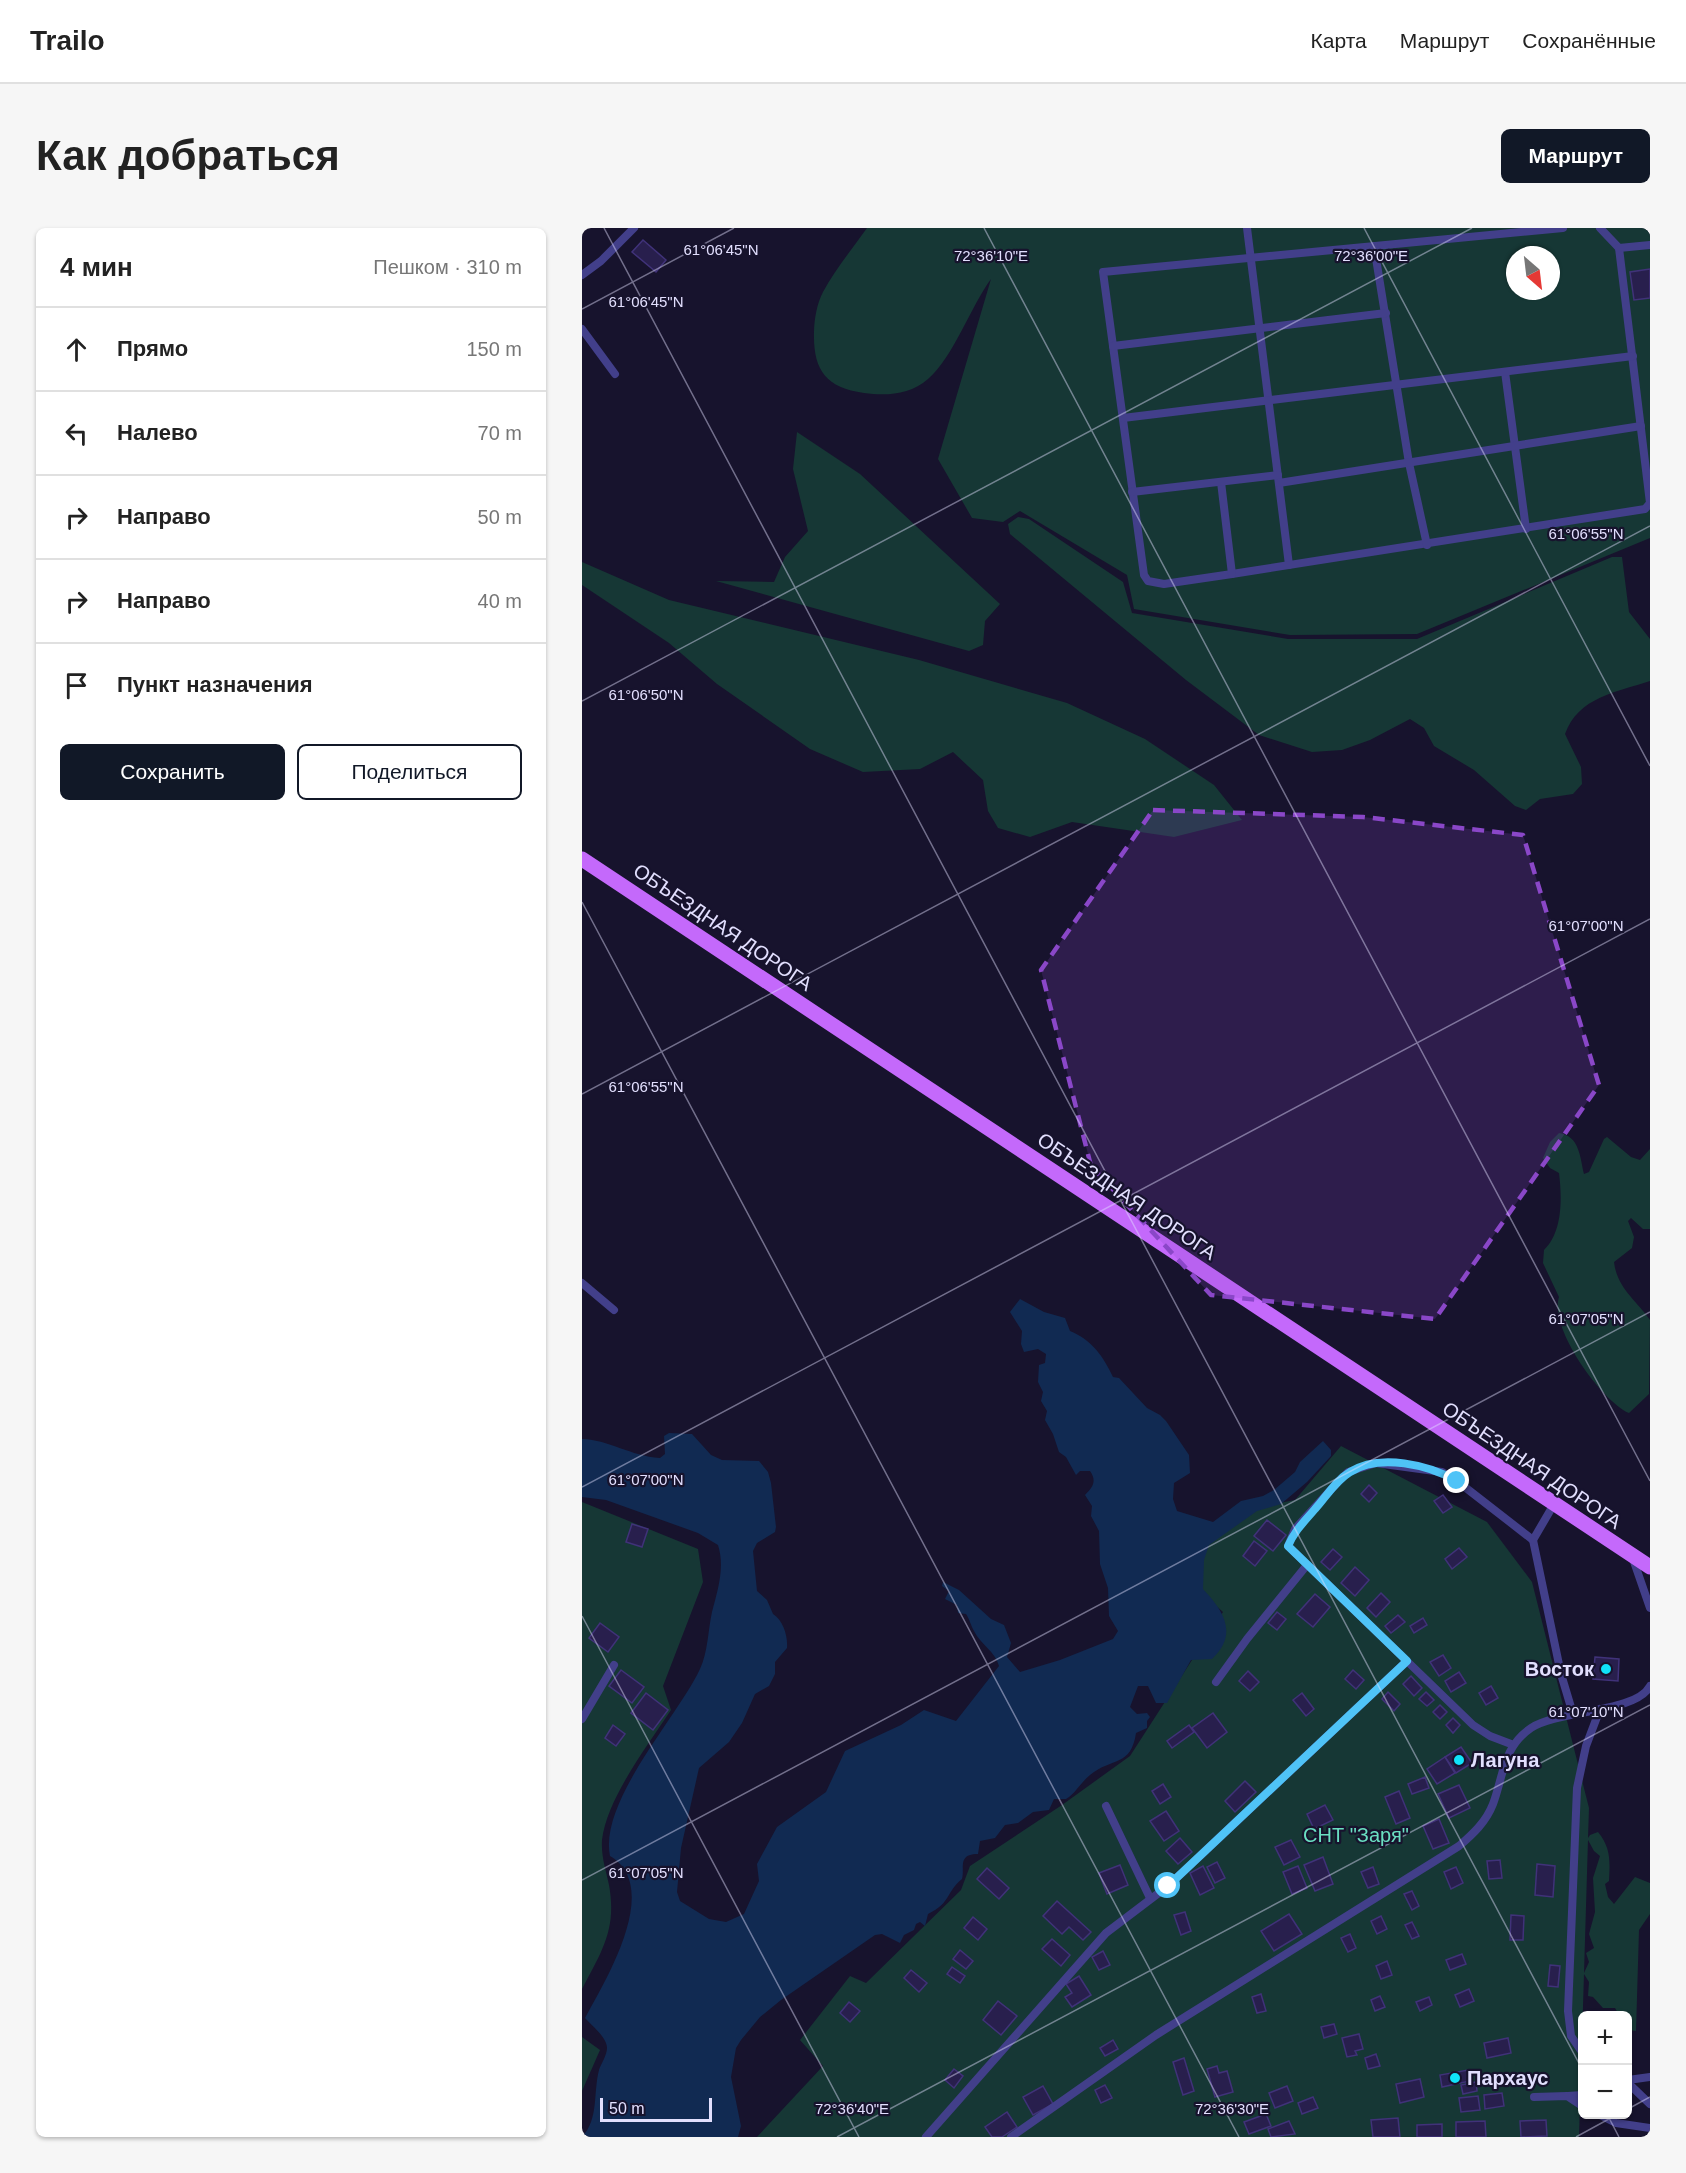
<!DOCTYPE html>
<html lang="ru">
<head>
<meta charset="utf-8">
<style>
	body { margin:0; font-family:Helvetica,sans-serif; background:#f6f6f6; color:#222 }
	.controls { position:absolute; right:18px; bottom:18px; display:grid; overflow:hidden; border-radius:9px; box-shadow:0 2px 4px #0004 }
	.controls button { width:54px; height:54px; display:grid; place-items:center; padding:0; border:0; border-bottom:2px solid #e0e0e0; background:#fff; color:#222; font:30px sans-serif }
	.compass { position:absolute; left:924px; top:18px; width:54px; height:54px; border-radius:50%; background:#fff; box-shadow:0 2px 4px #0004; rotate:152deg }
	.scale { position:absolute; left:18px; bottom:15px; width:112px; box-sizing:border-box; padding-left:6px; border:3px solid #e2dffe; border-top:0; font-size:16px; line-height:21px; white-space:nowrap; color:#e2dffe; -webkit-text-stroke:4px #17132d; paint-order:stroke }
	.stop { position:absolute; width:18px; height:18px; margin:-14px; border:4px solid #4fc3f7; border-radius:50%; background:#fff }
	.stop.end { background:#4fc3f7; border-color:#fff; box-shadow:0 2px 6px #0008 }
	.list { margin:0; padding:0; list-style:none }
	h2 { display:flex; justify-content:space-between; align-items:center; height:78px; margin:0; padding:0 24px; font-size:26px }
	h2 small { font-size:20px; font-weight:400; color:#767676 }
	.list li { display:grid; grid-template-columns:39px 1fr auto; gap:18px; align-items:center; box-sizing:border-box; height:84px; padding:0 24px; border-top:2px solid #e0e0e0 }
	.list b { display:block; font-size:22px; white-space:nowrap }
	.list em { font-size:20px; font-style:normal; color:#767676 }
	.actions { display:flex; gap:12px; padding:18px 24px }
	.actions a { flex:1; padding:14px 0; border:2px solid #111827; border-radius:9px; text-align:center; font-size:21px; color:#111827 }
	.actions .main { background:#111827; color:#fff }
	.icon { flex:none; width:33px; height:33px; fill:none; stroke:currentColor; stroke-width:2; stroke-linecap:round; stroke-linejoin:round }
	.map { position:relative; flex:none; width:1068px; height:1909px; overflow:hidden; border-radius:9px }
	header { display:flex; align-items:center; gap:36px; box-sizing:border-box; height:84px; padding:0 30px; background:#fff; border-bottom:2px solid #e0e0e0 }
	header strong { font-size:28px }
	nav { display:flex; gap:33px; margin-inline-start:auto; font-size:21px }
	.intro { display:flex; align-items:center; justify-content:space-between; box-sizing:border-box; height:144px; padding:0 36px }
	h1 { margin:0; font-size:42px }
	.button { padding:15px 27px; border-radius:9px; background:#111827; color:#fff; font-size:21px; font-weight:700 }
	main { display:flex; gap:36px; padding:0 36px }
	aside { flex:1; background:#fff; border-radius:9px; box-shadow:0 2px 4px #0004 }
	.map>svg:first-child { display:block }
	.green { fill:#163735; fill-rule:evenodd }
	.water { fill:#112a52 }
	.building { fill:#281f4d; stroke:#403279; stroke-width:1.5 }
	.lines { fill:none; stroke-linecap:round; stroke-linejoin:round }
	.service { stroke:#423f8a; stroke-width:8 }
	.primary { stroke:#c469fb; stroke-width:15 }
	.route { stroke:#4fc3f7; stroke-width:8 }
	.marked { fill:#8a47c8; fill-opacity:0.2; stroke:#8a47c8; stroke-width:4.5; stroke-dasharray:12 8; stroke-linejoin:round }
	.ticks { fill:none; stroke:#e2dffe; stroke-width:1.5; stroke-opacity:0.45 }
	.poi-dot { fill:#10e2f9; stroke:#17132d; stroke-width:2 }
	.labels { text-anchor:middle; stroke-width:4.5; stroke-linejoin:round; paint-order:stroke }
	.street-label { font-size:20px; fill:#e2dffe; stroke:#17132d }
	.poi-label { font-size:20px; font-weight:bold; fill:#e2dffe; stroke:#17132d; text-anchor:start }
	.park-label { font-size:20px; fill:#6adfc2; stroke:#17132d }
	.ticks-label { font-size:15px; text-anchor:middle; fill:#e2dffe; stroke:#17132d; stroke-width:4.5; stroke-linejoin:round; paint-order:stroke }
</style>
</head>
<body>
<header>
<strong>Trailo</strong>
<nav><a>Карта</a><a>Маршрут</a><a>Сохранённые</a></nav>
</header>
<div class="intro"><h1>Как добраться</h1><a class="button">Маршрут</a></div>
<main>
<aside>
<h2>4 мин<small>Пешком · 310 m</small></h2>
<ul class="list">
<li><svg class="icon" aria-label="ahead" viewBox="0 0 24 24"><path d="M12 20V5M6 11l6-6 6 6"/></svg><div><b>Прямо</b></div><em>150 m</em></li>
<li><svg class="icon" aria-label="left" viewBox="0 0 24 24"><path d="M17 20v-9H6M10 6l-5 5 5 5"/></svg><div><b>Налево</b></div><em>70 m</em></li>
<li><svg class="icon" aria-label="right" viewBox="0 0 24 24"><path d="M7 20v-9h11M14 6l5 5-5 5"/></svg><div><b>Направо</b></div><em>50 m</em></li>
<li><svg class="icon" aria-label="right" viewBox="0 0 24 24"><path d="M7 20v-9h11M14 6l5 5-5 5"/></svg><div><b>Направо</b></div><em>40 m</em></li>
<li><svg class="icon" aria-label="arrive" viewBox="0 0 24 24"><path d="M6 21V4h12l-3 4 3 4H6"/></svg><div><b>Пункт назначения</b></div></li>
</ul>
<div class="actions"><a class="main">Сохранить</a><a>Поделиться</a></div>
</aside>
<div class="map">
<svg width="1068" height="1909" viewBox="0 0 1068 1909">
	<rect width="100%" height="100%" fill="#17132d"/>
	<g class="green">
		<path d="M285,0H1068V310L835,406L708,407L552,381L545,347L438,283L421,294L390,290L356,231L409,51C389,78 371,130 346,151C328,167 304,168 282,165C243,160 231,141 232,104C232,92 235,75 241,64C253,42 270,21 285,0ZM933,27H969V63H933Z"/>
		<path d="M215,204L278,246L418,376L403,393L401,417L387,423L134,353L192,354L203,329L226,303L211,241Z"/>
		<path d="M436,289L447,291L541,354L550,385L706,411H835L1030,329H1040L1047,384L1068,411V453C1035,464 996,469 983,506L999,539L1000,556L991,566L958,571L944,582L933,578L892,542L852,518L842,500L828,491L788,512L760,522L730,524L677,507L604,452L428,306L426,296Z"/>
		<path d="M0,334L87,372L337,432L485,475L563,511L632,557L660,592L592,609L490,594L448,609L416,600L406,583L401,552L371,524L338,541L281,544L228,521L135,456L87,415L0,357Z"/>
		<path d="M977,905C998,908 998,930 1002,946L1007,944L1022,911L1025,909L1049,929L1058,932L1068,921V1001H1061L1049,990L1046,993L1052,1009L1050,1020L1032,1034C1035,1060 1054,1072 1068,1092L1067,1166L1047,1185C1020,1173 967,1101 977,1069L961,1035L962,1022C981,1004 980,969 977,945L968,940L961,930L968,914Z"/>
		<path d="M759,1218L905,1294L950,1354L1007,1580L1006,1610L1008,1607L1016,1604C1029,1620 1028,1633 1027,1653L1023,1656L1026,1669L1032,1676L1053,1649L1068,1655V1686L1057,1702L1054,1803L1046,1802V1788L1037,1787L1033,1780H1021L1011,1769L1006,1768L1007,1754L1002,1746L997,1909H175L241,1838L218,1812L268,1748L284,1755L379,1662L388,1638L480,1577L548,1528L641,1384L612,1358L618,1310L655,1283L713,1272ZM1006,1612L1012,1623L1018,1628L1011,1650L1013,1684L1007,1706L1012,1720L1004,1725L1007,1734L1002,1745Z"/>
		<path d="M0,1274L116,1321L121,1354L81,1458L89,1482C66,1517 25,1570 20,1612C19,1629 24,1642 27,1657C35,1701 20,1723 0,1761Z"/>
		<path d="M0,1809L18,1822L0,1863Z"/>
	</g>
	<path class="water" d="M438,1071L462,1084L483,1090L488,1103C510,1112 521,1128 531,1149L537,1150L565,1180L578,1187L584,1193L607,1227L608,1245L592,1255L591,1271L595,1283L631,1294L659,1273L681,1268L692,1262L713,1244L718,1234L741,1213L749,1222V1228L725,1254L699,1276L675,1283L627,1317L622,1332L621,1361C641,1382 657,1406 630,1431L609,1432L585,1475H574L566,1458H556L548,1479L555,1486L565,1485L568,1489L565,1493V1500L554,1505C549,1539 530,1529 508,1547C499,1554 494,1565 484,1571H472L467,1582L451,1584L436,1595L423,1597L413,1610L398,1613L396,1626C375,1626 383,1640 380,1651C363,1665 370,1674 346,1686L343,1698L338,1694L334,1696L332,1702L322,1707L318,1715L300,1706L293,1707L199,1772L178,1789L159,1812L154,1820L149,1849L159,1898L156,1909H0C17,1891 11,1865 17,1842C19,1836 25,1827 25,1820C25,1809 9,1797 3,1790C23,1753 81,1659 28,1628C17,1573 95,1490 118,1441C126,1424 126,1402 130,1384C136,1361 143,1339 136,1317L116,1305L24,1272L0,1269V1211C28,1212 48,1228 78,1230L83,1226L82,1208L87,1205L110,1206L129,1227L140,1232L177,1233L186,1244L189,1255L194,1299L193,1304L175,1315L171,1323L175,1363L185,1372L191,1386C201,1392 206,1408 205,1420L193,1434V1446L187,1458L173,1466L160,1495L147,1514L117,1540L99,1620L95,1664L98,1673L127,1691L144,1694L162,1686L177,1653L175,1636L195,1599L244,1564L263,1523L319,1497L342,1482L374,1493L417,1438C413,1423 399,1417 392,1403C389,1398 388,1392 384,1386L376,1385L375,1377L363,1371L367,1363L360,1358L361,1354L377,1362L409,1391L422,1397L429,1415L425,1429L438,1444L478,1432L531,1411L536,1403L527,1388L526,1360L518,1336L517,1303L509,1288L510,1278L503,1267C511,1259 515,1253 508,1243H498L494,1247L484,1229L477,1224L471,1206L463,1192L465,1183L459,1173L461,1164L456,1154L457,1137L463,1135L464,1126L456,1121L442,1124L439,1116L440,1103L428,1084Z"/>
	<g class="building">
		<path d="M61,12L84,32L74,44L50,24Z"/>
		<path d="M1068,41V70L1052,72L1048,44Z"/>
		<path d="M787,1257L795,1265L787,1274L779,1266Z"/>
		<path d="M861,1267L870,1279L861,1285L852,1273Z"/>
		<path d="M685,1292L704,1307L691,1323L672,1308Z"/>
		<path d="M50,1296L66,1301L60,1319L44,1314Z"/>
		<path d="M672,1313L685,1323L673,1338L661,1328Z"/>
		<path d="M877,1320L885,1329L870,1341L863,1331Z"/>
		<path d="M751,1321L760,1329L748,1342L739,1334Z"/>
		<path d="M773,1339L787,1352L773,1368L759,1355Z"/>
		<path d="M799,1365L808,1374L794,1389L785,1380Z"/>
		<path d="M733,1366L748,1379L731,1399L715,1386Z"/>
		<path d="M695,1384L704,1391L695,1402L686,1395Z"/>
		<path d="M816,1387L823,1394L809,1405L803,1398Z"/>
		<path d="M841,1390L845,1397L832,1405L828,1398Z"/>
		<path d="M18,1395L37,1409L26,1424L7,1410Z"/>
		<path d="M861,1427L869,1440L857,1448L848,1434Z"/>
		<path d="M1013,1429L1037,1431L1036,1453L1011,1451Z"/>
		<path d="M39,1442L62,1459L50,1475L27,1458Z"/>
		<path d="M771,1442L782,1452L774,1461L763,1451Z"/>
		<path d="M666,1443L677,1454L668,1463L657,1453Z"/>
		<path d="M877,1444L884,1455L869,1464L863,1453Z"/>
		<path d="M829,1448L840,1460L832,1468L821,1456Z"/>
		<path d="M909,1458L916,1470L904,1477L897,1465Z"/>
		<path d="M806,1464L818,1476L812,1483L800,1471Z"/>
		<path d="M844,1464L852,1472L845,1478L837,1471Z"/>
		<path d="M64,1465L86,1482L71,1502L49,1485Z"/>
		<path d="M720,1465L732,1481L724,1488L711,1472Z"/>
		<path d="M858,1477L865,1484L858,1491L851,1484Z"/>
		<path d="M631,1485L645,1504L625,1520L610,1500Z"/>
		<path d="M871,1490L878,1497L871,1505L864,1497Z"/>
		<path d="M31,1497L43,1506L34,1518L23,1510Z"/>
		<path d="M607,1497L612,1504L590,1520L585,1513Z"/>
		<path d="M879,1519L890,1535L874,1545L863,1529Z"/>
		<path d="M863,1529L873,1545L855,1556L845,1541Z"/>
		<path d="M843,1549L847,1560L830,1566L826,1556Z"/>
		<path d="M663,1553L674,1564L653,1584L643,1573Z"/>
		<path d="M581,1556L589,1569L578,1576L570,1563Z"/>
		<path d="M877,1557L888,1580L867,1590L856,1566Z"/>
		<path d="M817,1563L828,1590L814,1596L803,1569Z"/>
		<path d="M743,1577L751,1592L732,1601L725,1586Z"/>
		<path d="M584,1583L597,1603L582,1613L568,1593Z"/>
		<path d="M857,1591L867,1615L851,1621L841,1598Z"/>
		<path d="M800,1603L805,1616L799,1618L794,1606Z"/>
		<path d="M598,1610L610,1624L596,1636L584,1623Z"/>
		<path d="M709,1612L718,1629L702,1637L693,1619Z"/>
		<path d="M741,1629L751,1656L733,1663L722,1637Z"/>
		<path d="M918,1632L920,1650L907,1651L905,1633Z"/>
		<path d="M635,1634L643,1650L633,1655L625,1639Z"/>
		<path d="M955,1636L973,1638L971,1669L953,1667Z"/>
		<path d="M538,1637L546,1657L525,1666L517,1645Z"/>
		<path d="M621,1638L632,1660L618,1667L608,1645Z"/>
		<path d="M716,1638L725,1660L710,1666L701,1644Z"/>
		<path d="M791,1639L797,1656L786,1660L779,1644Z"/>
		<path d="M874,1639L881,1655L869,1661L862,1644Z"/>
		<path d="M405,1640L427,1660L417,1671L395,1651Z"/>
		<path d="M830,1663L837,1678L830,1682L822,1666Z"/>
		<path d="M475,1673L509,1704L501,1712L487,1699L480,1706L461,1688Z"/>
		<path d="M603,1684L609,1703L599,1707L592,1687Z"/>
		<path d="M707,1686L720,1706L692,1723L679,1703Z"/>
		<path d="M929,1687L942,1688L941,1712H928Z"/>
		<path d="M799,1688L805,1701L795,1706L789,1693Z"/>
		<path d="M391,1689L405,1701L396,1712L382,1700Z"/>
		<path d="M830,1694L837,1708L830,1711L823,1697Z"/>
		<path d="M768,1706L774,1720L766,1724L759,1710Z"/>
		<path d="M470,1711L488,1727L479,1738L460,1721Z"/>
		<path d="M378,1722L391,1733L384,1741L371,1731Z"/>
		<path d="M521,1723L528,1737L517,1742L510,1729Z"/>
		<path d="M880,1726L884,1736L868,1742L864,1732Z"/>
		<path d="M805,1733L810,1747L799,1751L794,1738Z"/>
		<path d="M968,1737L978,1738L976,1759L966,1758Z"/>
		<path d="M370,1739L383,1748L378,1755L365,1746Z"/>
		<path d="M329,1742L345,1755L337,1764L322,1750Z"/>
		<path d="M497,1748L509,1767L490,1779L483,1769L490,1765L484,1756Z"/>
		<path d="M887,1761L892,1773L878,1779L873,1767Z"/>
		<path d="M679,1766L684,1783L675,1785L670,1769Z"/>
		<path d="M798,1768L803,1779L793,1783L789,1772Z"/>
		<path d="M847,1769L850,1777L838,1783L834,1774Z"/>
		<path d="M416,1773L435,1788L419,1807L401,1792Z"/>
		<path d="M267,1774L278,1783L268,1794L258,1785Z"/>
		<path d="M752,1796L755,1806L742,1810L739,1799Z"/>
		<path d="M777,1806L781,1821L773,1823L775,1827L765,1829L760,1810Z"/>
		<path d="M926,1810L929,1825L905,1830L902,1815Z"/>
		<path d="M531,1812L536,1821L523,1828L518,1820Z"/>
		<path d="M794,1826L798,1838L786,1841L783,1830Z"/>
		<path d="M602,1830L612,1863L601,1867L591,1834Z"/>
		<path d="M635,1838L637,1845L645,1843L651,1864L633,1869L625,1841Z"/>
		<path d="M372,1841L381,1848L372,1860L363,1852Z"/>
		<path d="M886,1842L888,1853L860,1859L858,1847Z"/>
		<path d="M838,1851L842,1869L818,1875L814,1856Z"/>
		<path d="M894,1854L895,1863L881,1866L879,1857Z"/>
		<path d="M523,1857L530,1870L519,1875L513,1862Z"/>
		<path d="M461,1858L471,1876L451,1887L441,1869Z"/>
		<path d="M705,1858L711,1873L693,1880L687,1865Z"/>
		<path d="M920,1865L922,1878L903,1881L902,1867Z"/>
		<path d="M896,1868L898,1882L879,1884L877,1870Z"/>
		<path d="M731,1869L736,1880L720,1886L716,1875Z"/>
		<path d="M425,1884L435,1899L420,1909H410L403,1899Z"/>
		<path d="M684,1886L689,1898L667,1906L662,1894Z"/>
		<path d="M816,1890L818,1909H791L789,1892Z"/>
		<path d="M964,1892L965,1908L939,1909L938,1893Z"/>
		<path d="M707,1893L713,1906L689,1909L686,1901Z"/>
		<path d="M903,1893L904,1909H874V1894Z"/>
		<path d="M860,1896V1909H835V1897Z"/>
	</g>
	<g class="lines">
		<g class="service">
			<path d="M665,0L707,337"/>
			<path d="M981,0L521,44L562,347L566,353L582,356L650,346L1063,281L1068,275L1037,20L1018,0"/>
			<path d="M792,18L827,235L845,317"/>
			<path d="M1037,20L1068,17"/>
			<path d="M0,47L19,33L52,0"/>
			<path d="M0,101L33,146"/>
			<path d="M531,118L804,85"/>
			<path d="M923,144L944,301"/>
			<path d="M541,190L1051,128"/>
			<path d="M639,254L650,346"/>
			<path d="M697,255L1059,198"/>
			<path d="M550,264L696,247"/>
			<path d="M0,1055L32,1082"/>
			<path d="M972,1276L951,1312L979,1446L991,1486"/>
			<path d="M1050,1328L1068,1380"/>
			<path d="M634,1454L665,1411L725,1337"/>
			<path d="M0,1491L32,1437"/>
			<path d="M929,1516L908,1508L891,1497L706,1318L713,1301L754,1256L766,1244L794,1235L860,1244L875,1253L951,1312"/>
			<path d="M524,1578L568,1670"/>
			<path d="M1000,1824L989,1808L986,1783L995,1560L1004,1518L1018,1481"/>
			<path d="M1046,1852L1068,1849"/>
			<path d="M1046,1855L1068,1876"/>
			<path d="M986,1868L1000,1867"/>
			<path d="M952,1869L985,1868L1000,1878"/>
			<path d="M1016,1886L1034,1895L1068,1900"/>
			<path d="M344,1909L524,1705L586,1658L825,1433"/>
			<path d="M429,1909L574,1807L877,1618C891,1606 904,1594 911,1576C922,1546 921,1519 949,1500C976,1482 1054,1485 1068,1458"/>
		</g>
		<path class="primary" d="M0,631L1068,1339"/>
	</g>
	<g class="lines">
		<path class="route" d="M586,1658L825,1433L706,1318C713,1302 722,1294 733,1281C744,1269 753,1253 768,1244C798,1225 847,1237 875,1253"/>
	</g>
	<path class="marked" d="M571,582L781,589L941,607L1017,857L853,1091L629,1067L509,938L459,742Z"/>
	<path class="ticks" d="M22,0L1000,1841M402,0L1068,1253M782,0L1068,538M0,81L152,0M0,473L890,0M0,674L657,1909M0,866L1068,298M0,1259L1068,691M0,1388L277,1909M0,1652L1068,1084M1046,1881L1068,1869M1025,1886L1037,1909M255,1909L1068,1477M994,1909L1036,1886"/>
	<g class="poi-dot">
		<circle cx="1024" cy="1441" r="6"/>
		<circle cx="877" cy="1532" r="6"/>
		<circle cx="873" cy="1850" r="6"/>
	</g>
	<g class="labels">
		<g class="street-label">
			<text transform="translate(141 699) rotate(34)" y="7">ОБЪЕЗДНАЯ ДОРОГА</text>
			<text transform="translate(545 968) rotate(34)" y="7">ОБЪЕЗДНАЯ ДОРОГА</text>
			<text transform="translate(950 1237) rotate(34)" y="7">ОБЪЕЗДНАЯ ДОРОГА</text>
		</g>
		<g class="poi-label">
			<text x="1012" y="1448" text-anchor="end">Восток</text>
			<text x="889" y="1539">Лагуна</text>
			<text x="885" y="1857">Пархаус</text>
		</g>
		<g class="park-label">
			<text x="774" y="1614">СНТ "Заря"</text>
		</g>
	</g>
	<g class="ticks-label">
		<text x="139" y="27">61°06'45"N</text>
		<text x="409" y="33">72°36'10"E</text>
		<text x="789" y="33">72°36'00"E</text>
		<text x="64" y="79">61°06'45"N</text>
		<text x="1004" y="311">61°06'55"N</text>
		<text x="64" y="472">61°06'50"N</text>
		<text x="1004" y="703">61°07'00"N</text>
		<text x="64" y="864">61°06'55"N</text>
		<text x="1004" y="1096">61°07'05"N</text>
		<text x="64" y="1257">61°07'00"N</text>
		<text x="1004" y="1489">61°07'10"N</text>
		<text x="64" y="1650">61°07'05"N</text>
		<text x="270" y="1886">72°36'40"E</text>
		<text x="650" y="1886">72°36'30"E</text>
	</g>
</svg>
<div class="controls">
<button>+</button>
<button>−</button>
</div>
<svg class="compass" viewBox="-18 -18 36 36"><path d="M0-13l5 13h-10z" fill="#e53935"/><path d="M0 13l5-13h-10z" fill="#767676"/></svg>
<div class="scale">50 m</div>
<div class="stop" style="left:586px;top:1658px"></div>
<div class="stop end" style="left:875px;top:1253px"></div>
</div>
</main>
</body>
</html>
